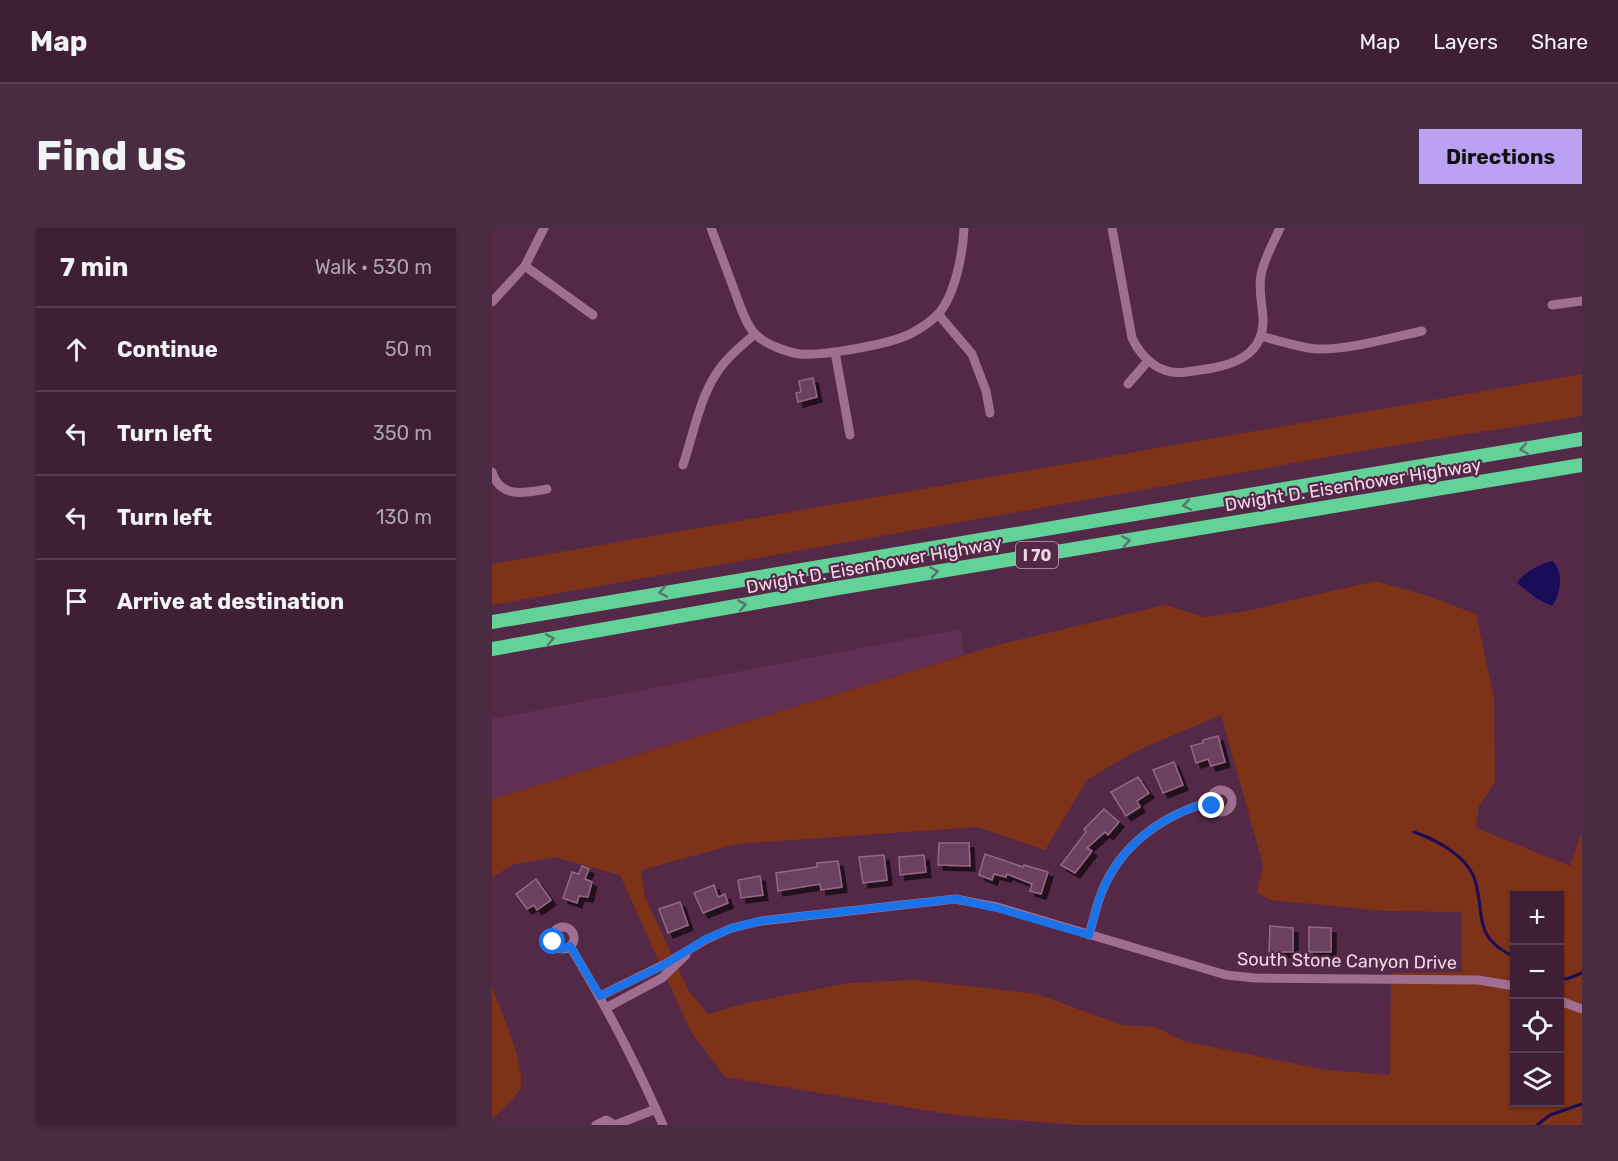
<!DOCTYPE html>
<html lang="en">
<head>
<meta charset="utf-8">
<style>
	body { margin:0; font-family:Rubik,sans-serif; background:#4a2c42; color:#f1f3f6 }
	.controls { position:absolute; right:18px; bottom:18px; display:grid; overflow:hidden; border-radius:0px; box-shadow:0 2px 4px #0004 }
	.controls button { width:54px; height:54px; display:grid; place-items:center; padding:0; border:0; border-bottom:2px solid #583d51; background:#3f1f36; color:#f1f3f6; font:30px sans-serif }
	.stop { position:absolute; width:18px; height:18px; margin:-14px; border:4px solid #1a73e8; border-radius:50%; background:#fff }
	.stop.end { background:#1a73e8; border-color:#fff; box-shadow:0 2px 6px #0008 }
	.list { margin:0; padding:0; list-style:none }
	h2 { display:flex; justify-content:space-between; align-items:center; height:78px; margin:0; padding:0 24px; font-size:26px }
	h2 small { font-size:20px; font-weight:400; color:#ada2ad }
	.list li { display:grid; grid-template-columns:39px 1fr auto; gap:18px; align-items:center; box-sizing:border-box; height:84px; padding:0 24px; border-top:2px solid #583d51 }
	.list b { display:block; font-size:22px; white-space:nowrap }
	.list em { font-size:20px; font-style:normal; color:#ada2ad }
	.icon { flex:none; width:33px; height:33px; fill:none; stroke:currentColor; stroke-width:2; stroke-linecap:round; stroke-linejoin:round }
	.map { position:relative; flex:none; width:1090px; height:897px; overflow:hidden; border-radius:0px }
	header { display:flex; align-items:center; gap:36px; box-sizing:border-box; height:84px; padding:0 30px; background:#3f1f36; border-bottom:2px solid #583d51 }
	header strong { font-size:28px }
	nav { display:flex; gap:33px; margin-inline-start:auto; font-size:21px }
	.intro { display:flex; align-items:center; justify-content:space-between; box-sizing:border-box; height:144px; padding:0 36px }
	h1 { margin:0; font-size:42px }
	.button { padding:15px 27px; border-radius:0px; background:#bca0f2; color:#111; font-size:21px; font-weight:700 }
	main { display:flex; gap:36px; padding:0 36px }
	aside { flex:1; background:#3f1f36; border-radius:0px; box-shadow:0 2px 4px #0004 }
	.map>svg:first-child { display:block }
	.built { fill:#623054 }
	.green { fill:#7e3217; fill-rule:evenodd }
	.water { fill:#190d5a }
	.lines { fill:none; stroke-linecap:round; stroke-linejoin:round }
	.stream { stroke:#190d5a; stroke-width:3 }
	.building { fill:#6c3f5f; stroke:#966687; stroke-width:1.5; filter:url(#shadow) }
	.minor { stroke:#9f6e90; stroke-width:9 }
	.highway { stroke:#63d299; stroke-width:14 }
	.oneway { stroke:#5b756c }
	.route { stroke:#1a73e8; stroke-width:8 }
	.labels { text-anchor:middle; stroke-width:4.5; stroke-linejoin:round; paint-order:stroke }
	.shield { fill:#542948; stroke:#c3a2b8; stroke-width:1.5 }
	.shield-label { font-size:16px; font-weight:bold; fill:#f2d6e8 }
	.street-label { font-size:18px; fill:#f2d6e8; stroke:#542948 }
</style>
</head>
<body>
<header>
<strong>Map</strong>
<nav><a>Map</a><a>Layers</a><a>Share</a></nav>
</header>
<div class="intro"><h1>Find us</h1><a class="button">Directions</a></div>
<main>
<aside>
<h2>7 min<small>Walk · 530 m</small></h2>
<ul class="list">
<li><svg class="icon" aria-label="ahead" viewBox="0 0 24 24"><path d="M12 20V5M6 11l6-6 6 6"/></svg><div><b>Continue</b></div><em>50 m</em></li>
<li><svg class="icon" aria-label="left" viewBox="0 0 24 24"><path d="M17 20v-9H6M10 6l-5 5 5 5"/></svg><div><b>Turn left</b></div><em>350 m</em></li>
<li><svg class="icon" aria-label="left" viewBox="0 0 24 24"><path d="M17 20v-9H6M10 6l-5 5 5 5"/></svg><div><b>Turn left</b></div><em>130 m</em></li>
<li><svg class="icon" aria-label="arrive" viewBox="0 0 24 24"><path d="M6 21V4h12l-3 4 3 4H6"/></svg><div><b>Arrive at destination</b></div></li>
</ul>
</aside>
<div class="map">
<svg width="1090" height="897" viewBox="0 0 1090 897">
	<defs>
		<filter id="shadow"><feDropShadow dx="5" dy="5" stdDeviation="0" flood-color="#0009"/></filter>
	</defs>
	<rect width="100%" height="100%" fill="#542948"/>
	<path class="built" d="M469,401L471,427L0,571V491Z"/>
	<g class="green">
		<path d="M1090,146V188L881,221L0,377V336Z"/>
		<path d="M884,353L939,369L984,386L1002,470L1003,554L987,578L984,600L1078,638L1090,604V897H586L462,887L233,849L199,804L128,647L63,629L20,637L0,650V571L509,416L673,377L712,389L749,384ZM729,487L771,637L765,664L778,672L893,683L969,684L970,744L899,745L898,847L834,842L691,813L664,799L630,797L545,766L424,752L356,755L255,775L216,786L196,762L153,669L149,642L245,616L485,599L553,622L595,552L642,524ZM1023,668H1068V874H1023Z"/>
		<path d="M0,759C8,780 35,841 28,860C25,869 7,884 0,891Z"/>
	</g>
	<path class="water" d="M1061,333C1072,345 1069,365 1060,378L1045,371L1025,355C1031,345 1049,335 1061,333Z"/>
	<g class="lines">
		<g class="stream">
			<path d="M922,604C945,612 978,629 984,656C993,692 982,710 1023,729"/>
			<path d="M1068,750L1075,751L1090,745"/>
			<path d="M1045,897L1058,887L1090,876"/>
		</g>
	</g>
	<g class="building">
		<path d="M321,150L325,169L306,174L304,165L309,164L307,153Z"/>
		<path d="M726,508L733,534L719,538L716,531L704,535L699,518L711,515V512Z"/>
		<path d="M682,534L691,557L671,565L661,542Z"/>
		<path d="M646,549L657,565L645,573L648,579L634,588L619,564Z"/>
		<path d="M612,581L627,594L616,607L613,604L595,620L600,623L583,645L569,637L594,604L592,601Z"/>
		<path d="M447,615H477L478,638L446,637Z"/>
		<path d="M493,626L531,639L532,637L556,644L549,666L538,663L540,656L515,646L514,649L502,646L500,652L487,647Z"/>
		<path d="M392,627L395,652L371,655L367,629Z"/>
		<path d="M432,627L434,644L408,647L407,629Z"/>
		<path d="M346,633L350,659L329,662L328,656L286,663L284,645L325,639V635Z"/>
		<path d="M90,638L97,641L93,651L100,654L96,669L87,668L85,675L71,670L80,644L87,646Z"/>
		<path d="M268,648L271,667L249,670L246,652Z"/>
		<path d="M44,651L59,672L45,682L42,677L35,681L24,666Z"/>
		<path d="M222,657L226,669L233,666L236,675L211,685L202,665Z"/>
		<path d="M188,674L196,697L176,705L167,681Z"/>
		<path d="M778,698L801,700V724H777Z"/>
		<path d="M817,699L839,700V724H817Z"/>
	</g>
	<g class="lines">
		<g class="minor">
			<path d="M219,0C227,21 235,43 243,64C248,77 253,95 263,106C273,116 294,124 308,126C332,128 400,116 420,105C429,100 439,94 446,86C463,68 471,25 472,0"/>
			<path d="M620,0L640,110C650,131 669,148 694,144C726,140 771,135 771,93C771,78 766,63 769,47C772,31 781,15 788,0"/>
			<path d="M33,38L101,87"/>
			<path d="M0,74L33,38L52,0"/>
			<path d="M1060,77L1090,73"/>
			<path d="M446,86L480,126L494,163L498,185"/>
			<path d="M769,108C787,113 805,119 824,121C857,122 897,110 930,103"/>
			<path d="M343,124L358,207"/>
			<path d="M636,156L656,133"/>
			<path d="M191,237C201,208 207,172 224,146C234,130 249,118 263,106"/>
			<path d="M0,244C8,271 33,265 55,261"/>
			<circle cx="729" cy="573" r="11"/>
			<circle cx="71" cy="710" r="11"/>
			<path d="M597,707C601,693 604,679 609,666C627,618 670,587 718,574"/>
			<path d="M78,718C113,776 144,835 171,897"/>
			<path d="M108,768L173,736L215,711L240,700L269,693L463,671L505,679L734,747L763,750L986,752L1023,758"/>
			<path d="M1068,773L1090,781"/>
			<path d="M114,780L170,750L194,727"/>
			<path d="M104,897L114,892L123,897"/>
			<path d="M123,897L164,881"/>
		</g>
		<g class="highway">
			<path d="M0,394L1090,211"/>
			<path d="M0,421L346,360L1090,237"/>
		</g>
	</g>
	<defs><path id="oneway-chevron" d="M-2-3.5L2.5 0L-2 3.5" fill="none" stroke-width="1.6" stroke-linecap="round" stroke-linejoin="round" transform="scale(1.5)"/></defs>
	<g class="oneway">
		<use href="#oneway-chevron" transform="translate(1032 221) rotate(171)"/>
		<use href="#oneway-chevron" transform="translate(695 277) rotate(171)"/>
		<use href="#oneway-chevron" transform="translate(634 313) rotate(-9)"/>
		<use href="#oneway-chevron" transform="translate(442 344) rotate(-9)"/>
		<use href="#oneway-chevron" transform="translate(171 364) rotate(170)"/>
		<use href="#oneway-chevron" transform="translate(250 377) rotate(-10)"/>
		<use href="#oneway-chevron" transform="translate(58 411) rotate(-10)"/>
	</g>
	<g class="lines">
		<path class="route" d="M61,714L70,721L78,718L108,768L170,738L214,711L240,700L268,693L463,671L505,680L597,707C601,693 604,679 609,666C627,618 670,587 718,574L720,578"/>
	</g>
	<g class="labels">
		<rect class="shield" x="524" y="314" width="42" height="26" rx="4.5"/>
		<g class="shield-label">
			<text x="545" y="333">I 70</text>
		</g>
		<g class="street-label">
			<text transform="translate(861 257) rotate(-9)" y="6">Dwight D. Eisenhower Highway</text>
			<text transform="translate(382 337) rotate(-10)" y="6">Dwight D. Eisenhower Highway</text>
			<text transform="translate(855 733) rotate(1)" y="6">South Stone Canyon Drive</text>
		</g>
	</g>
</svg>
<div class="controls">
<button>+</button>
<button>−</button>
<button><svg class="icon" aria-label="locate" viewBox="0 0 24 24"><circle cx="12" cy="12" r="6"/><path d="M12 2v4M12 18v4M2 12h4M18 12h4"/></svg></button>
<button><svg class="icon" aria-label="layers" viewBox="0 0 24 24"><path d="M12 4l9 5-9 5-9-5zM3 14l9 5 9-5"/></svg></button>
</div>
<div class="stop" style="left:61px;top:714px"></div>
<div class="stop end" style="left:720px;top:578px"></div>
</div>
</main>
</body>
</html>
